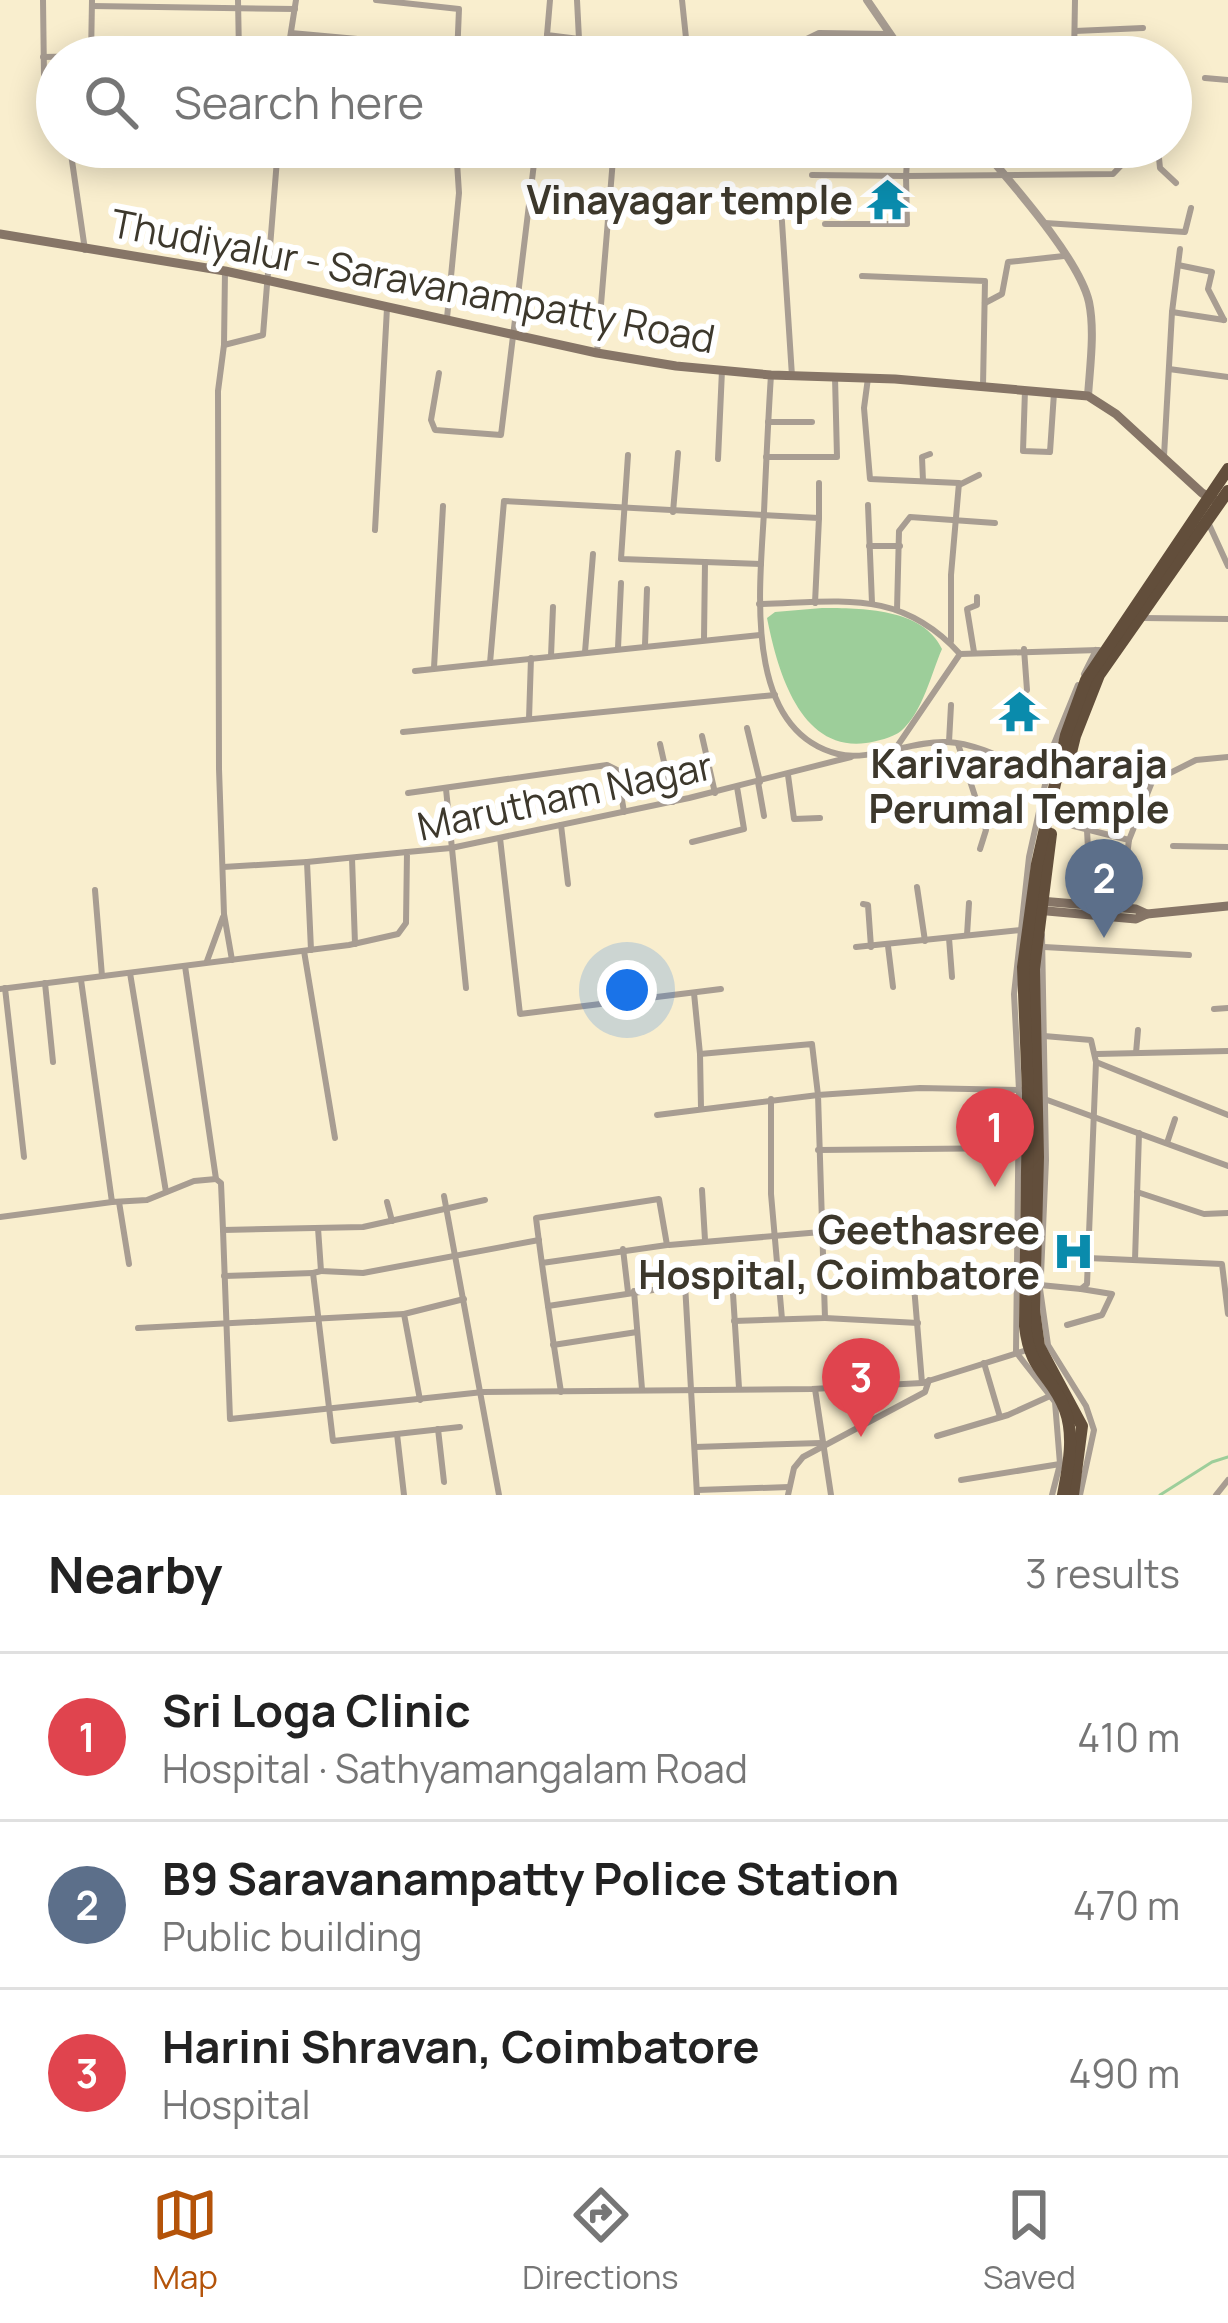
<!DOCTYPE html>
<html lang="en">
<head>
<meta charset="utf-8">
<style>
	body { margin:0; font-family:Manrope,sans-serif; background:#f6f6f6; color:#222 }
	.you { position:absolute; left:627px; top:990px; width:42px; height:42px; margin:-30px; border:9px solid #fff; border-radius:50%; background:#1a73e8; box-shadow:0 0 0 18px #1a73e833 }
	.badge { display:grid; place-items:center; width:78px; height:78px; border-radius:50%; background:#b45309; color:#fff; font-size:39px; font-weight:700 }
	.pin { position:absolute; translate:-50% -99px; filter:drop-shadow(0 3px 6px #0008) }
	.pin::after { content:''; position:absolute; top:63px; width:42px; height:36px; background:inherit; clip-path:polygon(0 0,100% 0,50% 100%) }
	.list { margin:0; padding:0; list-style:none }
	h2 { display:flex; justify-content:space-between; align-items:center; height:156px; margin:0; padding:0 48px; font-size:51px }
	h2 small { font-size:39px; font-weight:400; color:#767676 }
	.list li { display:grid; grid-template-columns:78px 1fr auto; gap:36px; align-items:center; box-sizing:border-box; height:168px; padding:0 48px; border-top:3px solid #e0e0e0 }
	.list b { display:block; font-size:45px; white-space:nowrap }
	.list p { margin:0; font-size:39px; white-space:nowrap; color:#767676 }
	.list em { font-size:39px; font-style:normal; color:#767676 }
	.icon { flex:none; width:66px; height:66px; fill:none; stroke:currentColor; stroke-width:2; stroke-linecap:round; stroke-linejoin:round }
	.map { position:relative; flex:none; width:1228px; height:1495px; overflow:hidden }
	.search { position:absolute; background:#fff; box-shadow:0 6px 30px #0003; left:36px; right:36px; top:36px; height:132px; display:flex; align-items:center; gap:30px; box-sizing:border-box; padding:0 42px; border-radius:66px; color:#767676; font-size:45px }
	.sheet { height:660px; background:#fff }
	nav { display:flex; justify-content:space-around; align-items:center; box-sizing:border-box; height:168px; border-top:3px solid #e0e0e0; background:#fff; font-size:33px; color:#767676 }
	nav a { display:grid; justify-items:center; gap:6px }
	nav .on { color:#b45309 }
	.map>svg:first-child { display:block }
	.water { fill:#9dce9a }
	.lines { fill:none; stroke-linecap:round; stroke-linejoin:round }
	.stream { stroke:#9dce9a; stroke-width:3 }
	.minor { stroke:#a89d92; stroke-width:6 }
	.tertiary { stroke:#a89d92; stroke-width:8 }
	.secondary { stroke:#867567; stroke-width:9 }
	.trunk { stroke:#624e3b; stroke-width:12 }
	.labels { text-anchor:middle; stroke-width:12; stroke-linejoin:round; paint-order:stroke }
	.poi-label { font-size:39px; font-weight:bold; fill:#3d382c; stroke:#fff; text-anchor:end }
	.street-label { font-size:39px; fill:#3d382c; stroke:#fff }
</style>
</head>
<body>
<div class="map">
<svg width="1228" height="1495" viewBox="0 0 1228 1495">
	<rect width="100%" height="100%" fill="#f9eece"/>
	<path class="water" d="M822,608C861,608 923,608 942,649C931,674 923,712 901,731C894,737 875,742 866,743C799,752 777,668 767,618L775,612Z"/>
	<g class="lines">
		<path class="stream" d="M1160,1495L1212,1462L1228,1457"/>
		<g class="minor">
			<path d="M43,0L44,75L57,112"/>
			<path d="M376,0L459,9L457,57"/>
			<path d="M550,0L547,35L579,39"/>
			<path d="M577,0L579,39L616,46V57"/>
			<path d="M682,0L688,57"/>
			<path d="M92,6L295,9"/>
			<path d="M1075,31L1143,28"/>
			<path d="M291,33L457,48"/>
			<path d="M616,46L670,57"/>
			<path d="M91,56L92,0"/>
			<path d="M43,57L239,53L238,0"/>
			<path d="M287,57L296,0"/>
			<path d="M545,57L547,35"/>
			<path d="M739,57L780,52L819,33L890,34"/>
			<path d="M1074,57L1075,0"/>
			<path d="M1205,78L1228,80"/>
			<path d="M70,147L85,250"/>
			<path d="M908,147L906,176L1113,174L1135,151"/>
			<path d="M1138,147L1135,151L1159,158L1160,168L1176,183"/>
			<path d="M812,175L906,176L907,224H825"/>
			<path d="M780,191L792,376"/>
			<path d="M530,209L608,214"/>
			<path d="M1045,223L1185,232L1191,208"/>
			<path d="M1178,265L1212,272L1208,289L1224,320"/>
			<path d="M862,276L985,281L983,386"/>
			<path d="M985,303L1002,294L1008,262L1064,256"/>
			<path d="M1172,312L1224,320"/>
			<path d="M447,318L459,193L456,147"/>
			<path d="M224,345L225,271"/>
			<path d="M597,353L614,147"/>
			<path d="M1169,369L1228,377"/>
			<path d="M439,373L431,420L435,430L501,435L536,147"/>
			<path d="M771,375C768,421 766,466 764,512C760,586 742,730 838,754C868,762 914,740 947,742C980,743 1019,767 1050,779"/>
			<path d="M868,378L864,408L870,479L959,483L951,575V641"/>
			<path d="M1025,390L1023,451L1050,452L1054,393"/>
			<path d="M768,422H812"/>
			<path d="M628,455L621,559L761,564"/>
			<path d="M1164,456L1172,312L1180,249"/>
			<path d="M766,457H837L835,377"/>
			<path d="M718,459L722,370"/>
			<path d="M923,481L922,457L930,454"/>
			<path d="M959,485L979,475"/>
			<path d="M868,505L872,603"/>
			<path d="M673,512L678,453"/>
			<path d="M819,518V483"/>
			<path d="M1207,520L1228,566"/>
			<path d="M375,530L387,308"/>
			<path d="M869,546H900"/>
			<path d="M759,604C840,602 900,588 960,654L1099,650"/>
			<path d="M897,610L899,531L910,517L995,523"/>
			<path d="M1143,618L1228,619"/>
			<path d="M704,639L705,562"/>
			<path d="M645,645L647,589"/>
			<path d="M618,648L621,583"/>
			<path d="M1024,649L1027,690"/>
			<path d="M585,652L593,554"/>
			<path d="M974,652L967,609L977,605V597"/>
			<path d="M551,656L553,607"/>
			<path d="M490,663L504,501L819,518L815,603"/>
			<path d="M434,668L443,506"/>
			<path d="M415,671L760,635"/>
			<path d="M1084,674L1096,650"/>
			<path d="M529,719L531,658"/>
			<path d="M747,728L760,782"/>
			<path d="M403,732L775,695"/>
			<path d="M702,736L715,793"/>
			<path d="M949,742L951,705"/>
			<path d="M660,744L673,802"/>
			<path d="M958,744L986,830L980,849"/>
			<path d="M898,745L960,654"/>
			<path d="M1119,767L1147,768"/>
			<path d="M788,775L794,819L820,818"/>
			<path d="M758,782L764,816"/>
			<path d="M446,789L466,988"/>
			<path d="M408,793L607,765L617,770L624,812"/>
			<path d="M1054,821L1129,840L1152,782L1196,760L1228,757"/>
			<path d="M561,825L568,884"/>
			<path d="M1087,830L1089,868L1111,876"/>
			<path d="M500,838L520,1014L721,989"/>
			<path d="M692,842L744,829L737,787"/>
			<path d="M1173,846L1228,847"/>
			<path d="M352,858L355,944"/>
			<path d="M223,867L307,862"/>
			<path d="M917,887L925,941"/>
			<path d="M95,890L102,976"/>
			<path d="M863,904L868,905L871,947"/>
			<path d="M1111,908V876L1126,863L1129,840"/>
			<path d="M967,935L969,903"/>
			<path d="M949,938L952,977"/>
			<path d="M888,946L893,987"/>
			<path d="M856,947L1021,930"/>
			<path d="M1044,947L1189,955"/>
			<path d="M311,950L307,862L407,852"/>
			<path d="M304,951L335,1138"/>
			<path d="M232,960L224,914L219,769L218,391L224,345L263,335L278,147"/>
			<path d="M207,961L223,917"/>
			<path d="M185,966L216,1179L221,1183L223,1230L363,1227L485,1200"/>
			<path d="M130,973L166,1192"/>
			<path d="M81,980L112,1202L147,1200L194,1181L216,1179"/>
			<path d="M45,983L53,1062"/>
			<path d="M5,988L24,1157"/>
			<path d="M0,989L349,945L398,934L406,923L407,852L451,848L689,798L851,757"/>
			<path d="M694,993L700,1054"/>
			<path d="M1214,1009L1228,1008"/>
			<path d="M1044,1036L1091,1040L1096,1062L1228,1115"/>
			<path d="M1136,1053L1138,1030"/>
			<path d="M1097,1054L1228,1051"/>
			<path d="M1096,1062L1088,1258L1222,1264L1228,1314"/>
			<path d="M1039,1097L1228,1166"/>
			<path d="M771,1099V1194L782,1319"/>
			<path d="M657,1115L818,1095L812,1044L700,1054L701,1108"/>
			<path d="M1167,1143L1175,1119"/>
			<path d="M818,1150L1019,1148"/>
			<path d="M702,1190L705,1240"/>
			<path d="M1137,1192L1204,1214L1228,1213"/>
			<path d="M444,1196L499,1495"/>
			<path d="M119,1202L129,1264"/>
			<path d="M387,1202L392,1221"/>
			<path d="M0,1217L112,1202"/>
			<path d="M318,1228L321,1271L363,1273L539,1240"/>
			<path d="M223,1230L230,1419L483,1392L812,1389L922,1383L1027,1350"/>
			<path d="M669,1245L821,1232"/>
			<path d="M623,1249L628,1292"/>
			<path d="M1135,1260L1139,1133"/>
			<path d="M542,1263L667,1245L659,1199L536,1218C543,1276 552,1334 561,1392"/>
			<path d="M321,1271L313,1273L333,1441L460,1427"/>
			<path d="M1041,1275L1046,1160L1042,935"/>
			<path d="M224,1276L313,1273"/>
			<path d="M685,1284L697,1495"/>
			<path d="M1040,1285L1081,1289L1087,1284L1088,1259"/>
			<path d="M914,1286L922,1383"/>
			<path d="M1040,1289L1048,1345L1086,1406L1094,1430L1080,1495"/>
			<path d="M634,1291L642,1389"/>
			<path d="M548,1306L732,1278L739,1388"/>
			<path d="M825,1318L918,1323"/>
			<path d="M734,1321L825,1318L818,1095L920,1088L1021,1090"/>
			<path d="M1067,1325L1102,1315L1112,1294L1081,1289"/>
			<path d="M138,1328L404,1314"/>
			<path d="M553,1345L637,1332"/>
			<path d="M984,1363L1000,1417"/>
			<path d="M815,1389L831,1495"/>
			<path d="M420,1400L404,1314L464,1299"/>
			<path d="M438,1429L444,1482"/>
			<path d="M397,1434L404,1495"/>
			<path d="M937,1436L1008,1415L1050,1396"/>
			<path d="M695,1447L821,1443"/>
			<path d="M961,1480L1060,1464"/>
			<path d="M697,1490L789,1487"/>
			<path d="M788,1495L794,1468L803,1457L925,1392L929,1380"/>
			<path d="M1052,1495L1060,1464L1055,1402L1016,1352L1019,1090L1014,994L1029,857L1054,744L1078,685"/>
			<path d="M1216,1495L1228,1480"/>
		</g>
		<g class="tertiary">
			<path d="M867,0L906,57"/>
			<path d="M981,147C1010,182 1079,258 1089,302C1095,331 1090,366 1088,396"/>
		</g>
		<g class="secondary">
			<path d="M0,234L225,271L597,353L676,366L771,375L895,379L1088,396L1116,414L1202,493L1215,500"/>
			<path d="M1040,901L1136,909L1147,914"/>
			<path d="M1036,910L1136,919L1147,914L1228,906"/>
		</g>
		<g class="trunk">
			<path d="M1066,773L1075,736L1099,675L1228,491"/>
			<path d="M1051,834L1034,969L1038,1157L1034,1310L1039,1346L1082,1426L1073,1495"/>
			<path d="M1063,1495C1068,1468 1075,1437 1065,1410C1052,1374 1030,1373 1025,1326L1028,1093L1023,967L1037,864L1066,735L1086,680L1228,469"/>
		</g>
	</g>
	<defs>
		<symbol id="temple-bare" viewBox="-9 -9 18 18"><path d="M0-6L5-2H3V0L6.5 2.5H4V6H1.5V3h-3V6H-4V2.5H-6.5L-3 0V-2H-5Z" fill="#0a8bac" stroke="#fff" stroke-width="2.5" paint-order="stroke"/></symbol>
		<symbol id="hospital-bare" viewBox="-9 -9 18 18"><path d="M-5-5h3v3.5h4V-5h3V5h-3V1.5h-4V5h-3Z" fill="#0a8bac" stroke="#fff" stroke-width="2.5" paint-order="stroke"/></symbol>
	</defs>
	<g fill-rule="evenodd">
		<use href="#temple-bare" x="858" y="170" width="59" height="59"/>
		<use href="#temple-bare" x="990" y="682" width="59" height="59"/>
		<use href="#hospital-bare" x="1044" y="1222" width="59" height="59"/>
	</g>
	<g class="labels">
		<g class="poi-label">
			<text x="853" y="214">Vinayagar temple</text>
			<text x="1019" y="778" text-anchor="middle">Karivaradharaja<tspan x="1019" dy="45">Perumal Temple</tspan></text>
			<text x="1040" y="1244">Geethasree<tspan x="1040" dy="45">Hospital, Coimbatore</tspan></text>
		</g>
		<g class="street-label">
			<text transform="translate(413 281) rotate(11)" y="14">Thudiyalur - Saravanampatty Road</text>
			<text transform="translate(565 796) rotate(-12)" y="14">Marutham Nagar</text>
		</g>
	</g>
</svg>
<div class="you"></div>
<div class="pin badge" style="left:995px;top:1187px;background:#e0444e">1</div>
<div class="pin badge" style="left:1104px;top:938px;background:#5c6f8a">2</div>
<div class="pin badge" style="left:861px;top:1437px;background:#e0444e">3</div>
<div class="search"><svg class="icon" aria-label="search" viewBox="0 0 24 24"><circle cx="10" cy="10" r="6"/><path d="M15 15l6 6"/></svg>Search here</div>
</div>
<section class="sheet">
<h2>Nearby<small>3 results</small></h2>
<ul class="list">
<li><span class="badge" style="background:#e0444e">1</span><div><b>Sri Loga Clinic</b><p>Hospital · Sathyamangalam Road</p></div><em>410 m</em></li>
<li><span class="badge" style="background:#5c6f8a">2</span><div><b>B9 Saravanampatty Police Station</b><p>Public building</p></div><em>470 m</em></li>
<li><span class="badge" style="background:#e0444e">3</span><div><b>Harini Shravan, Coimbatore</b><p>Hospital</p></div><em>490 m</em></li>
</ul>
</section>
<nav>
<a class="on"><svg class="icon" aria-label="map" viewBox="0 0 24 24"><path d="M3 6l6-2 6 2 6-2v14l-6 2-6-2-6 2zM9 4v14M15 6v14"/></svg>Map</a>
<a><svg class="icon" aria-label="directions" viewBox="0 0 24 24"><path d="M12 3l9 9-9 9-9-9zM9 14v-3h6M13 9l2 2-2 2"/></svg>Directions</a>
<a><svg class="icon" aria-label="saved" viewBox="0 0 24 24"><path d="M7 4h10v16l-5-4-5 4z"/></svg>Saved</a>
</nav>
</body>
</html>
